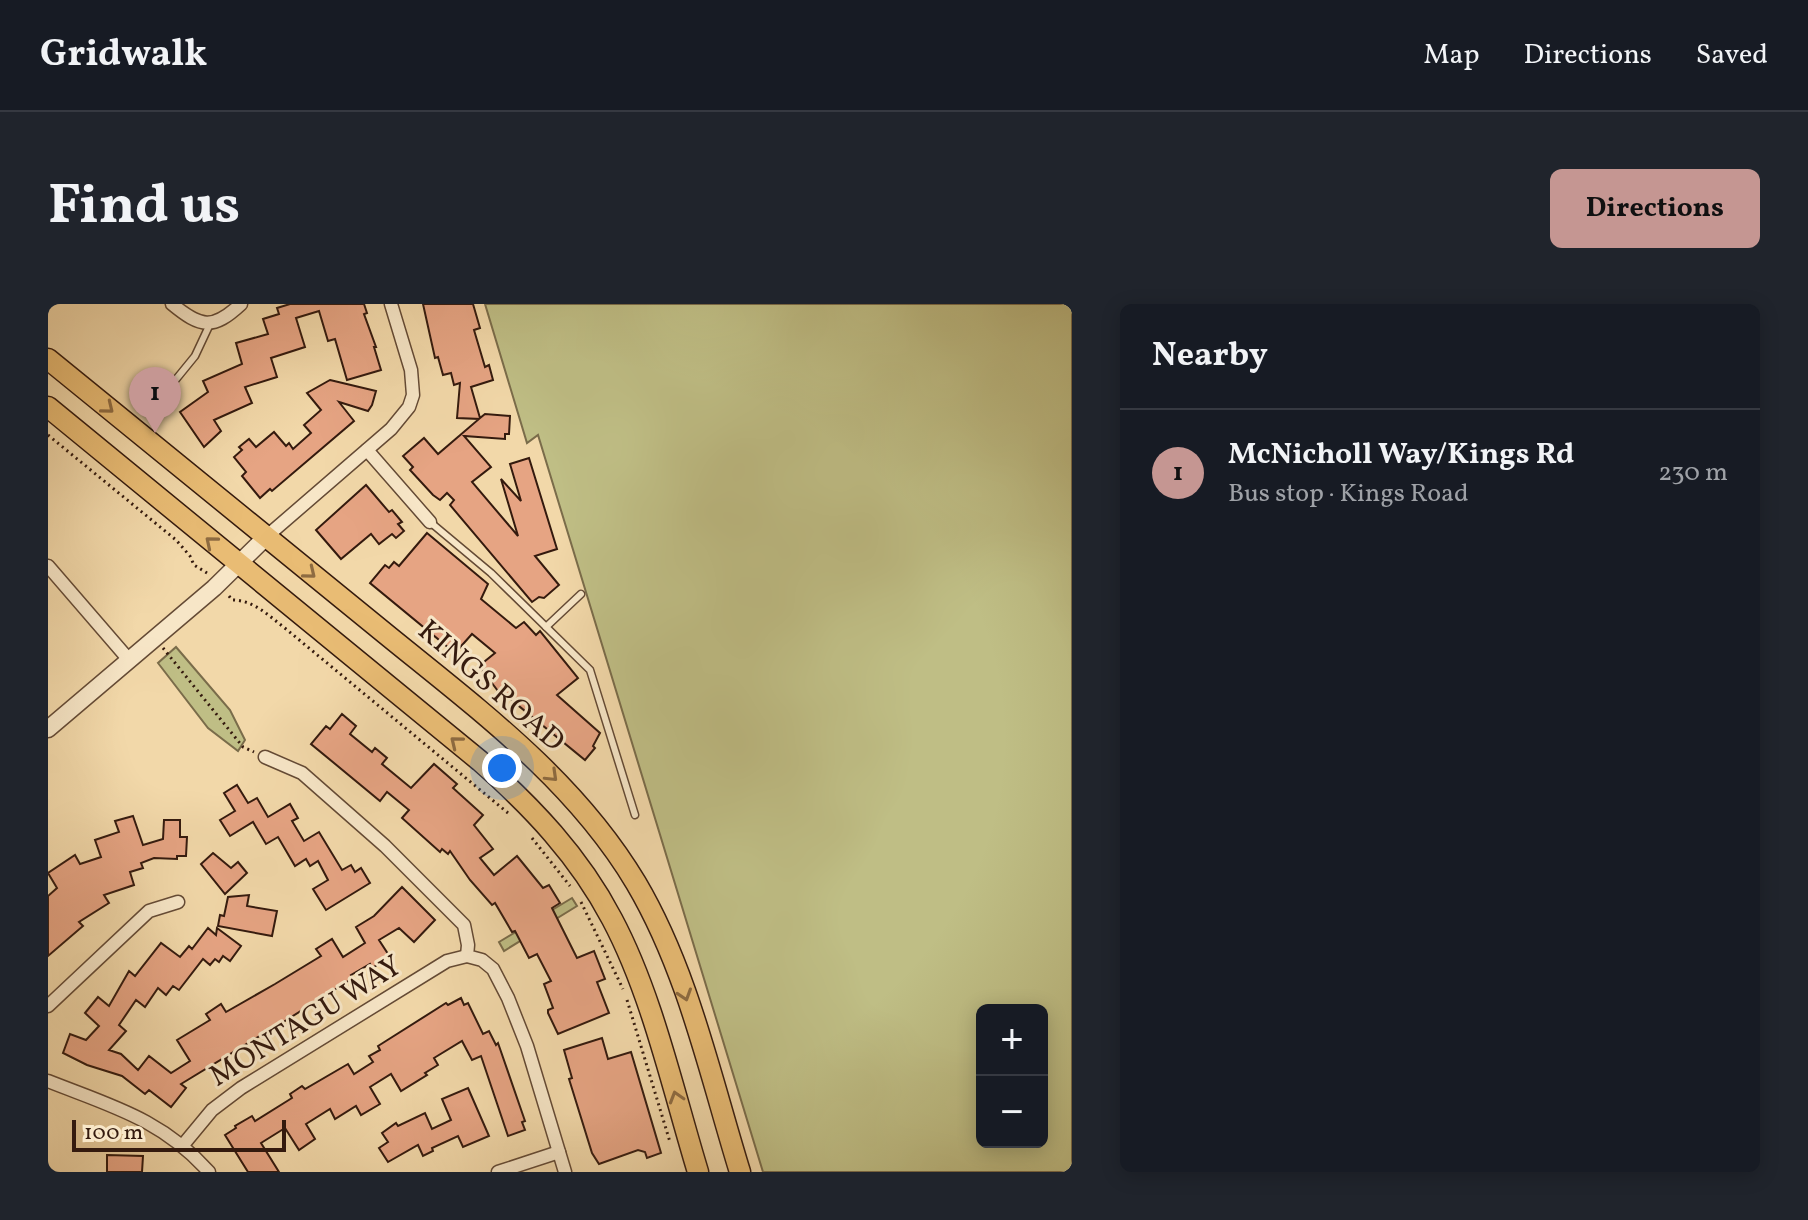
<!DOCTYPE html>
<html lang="en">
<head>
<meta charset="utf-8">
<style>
	body { margin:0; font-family:Vollkorn,serif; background:#20242c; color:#f1f3f6 }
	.controls { position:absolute; right:24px; bottom:24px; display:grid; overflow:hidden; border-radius:12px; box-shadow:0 4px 20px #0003 }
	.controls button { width:72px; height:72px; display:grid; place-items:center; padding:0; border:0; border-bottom:2px solid #363941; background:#171b24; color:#f1f3f6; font:40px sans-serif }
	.scale { position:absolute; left:24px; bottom:20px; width:214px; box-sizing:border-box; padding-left:8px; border:4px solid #341a0e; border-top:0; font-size:22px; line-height:28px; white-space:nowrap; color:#341a0e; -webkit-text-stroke:6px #f7e6c7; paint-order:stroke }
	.you { position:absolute; left:454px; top:464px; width:28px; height:28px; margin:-20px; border:6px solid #fff; border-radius:50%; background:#1a73e8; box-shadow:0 0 0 12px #1a73e833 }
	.badge { display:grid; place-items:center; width:52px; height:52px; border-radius:50%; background:#c59692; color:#111; font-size:26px; font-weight:700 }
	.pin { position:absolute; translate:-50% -66px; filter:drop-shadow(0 2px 4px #0008) }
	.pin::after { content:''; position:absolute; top:42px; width:28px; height:24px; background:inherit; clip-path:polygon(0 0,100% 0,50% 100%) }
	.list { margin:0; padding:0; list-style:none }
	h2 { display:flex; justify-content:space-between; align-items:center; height:104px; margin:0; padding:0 32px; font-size:34px }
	h2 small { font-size:26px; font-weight:400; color:#9ea1a6 }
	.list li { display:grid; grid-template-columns:52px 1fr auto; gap:24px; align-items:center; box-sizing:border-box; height:128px; padding:0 32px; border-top:2px solid #363941 }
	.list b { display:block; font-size:30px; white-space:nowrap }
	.list p { margin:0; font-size:26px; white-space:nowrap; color:#9ea1a6 }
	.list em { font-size:26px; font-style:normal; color:#9ea1a6 }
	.map { position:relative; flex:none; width:1024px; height:868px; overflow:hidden; border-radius:12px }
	header { display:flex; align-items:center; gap:48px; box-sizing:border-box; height:112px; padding:0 40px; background:#171b24; border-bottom:2px solid #363941 }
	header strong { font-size:38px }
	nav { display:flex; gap:44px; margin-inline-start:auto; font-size:28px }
	.intro { display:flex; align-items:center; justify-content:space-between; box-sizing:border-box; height:192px; padding:0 48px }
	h1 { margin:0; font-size:56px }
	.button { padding:20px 36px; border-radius:12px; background:#c59692; color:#111; font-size:28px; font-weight:700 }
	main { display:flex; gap:48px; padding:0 48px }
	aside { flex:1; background:#171b24; border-radius:12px; box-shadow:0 4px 20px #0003 }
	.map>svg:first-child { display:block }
	.green { fill:#bfbe85; stroke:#7a6c4a; stroke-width:2; fill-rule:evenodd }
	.building { fill:#e6a483; stroke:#341a0e; stroke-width:2 }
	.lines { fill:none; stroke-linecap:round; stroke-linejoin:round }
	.service-casing { stroke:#644a35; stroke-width:9 }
	.minor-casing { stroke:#644a35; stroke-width:15 }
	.tertiary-casing { stroke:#644a35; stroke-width:19 }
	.primary-casing { stroke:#341a0e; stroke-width:23 }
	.path { stroke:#341a0e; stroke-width:3; stroke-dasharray:2 4; stroke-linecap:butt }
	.service { stroke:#f7e6c7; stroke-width:6 }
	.minor { stroke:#f7e6c7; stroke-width:12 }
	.tertiary { stroke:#f7e6c7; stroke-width:16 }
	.primary { stroke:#e9bc74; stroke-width:20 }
	.oneway { stroke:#8e6b41 }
	.labels { text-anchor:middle; stroke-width:6; stroke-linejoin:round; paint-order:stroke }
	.street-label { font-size:30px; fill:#341a0e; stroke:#f7e6c7 }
</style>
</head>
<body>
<header>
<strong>Gridwalk</strong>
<nav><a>Map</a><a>Directions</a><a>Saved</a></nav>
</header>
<div class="intro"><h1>Find us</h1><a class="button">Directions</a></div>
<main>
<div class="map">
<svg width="1024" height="868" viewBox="0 0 1024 868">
	<rect width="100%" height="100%" fill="#f2d8a9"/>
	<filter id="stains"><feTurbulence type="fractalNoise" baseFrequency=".0025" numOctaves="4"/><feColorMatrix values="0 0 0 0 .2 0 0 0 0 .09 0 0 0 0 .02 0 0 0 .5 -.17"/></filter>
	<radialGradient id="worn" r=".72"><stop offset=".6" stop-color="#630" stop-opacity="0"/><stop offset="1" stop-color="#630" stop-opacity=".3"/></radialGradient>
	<g class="green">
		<path d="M437,0H1024V868H715L490,131L479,139ZM934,706H994V838H934Z"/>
		<path d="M128,343L182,406L197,436L190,447L160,424L110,359Z"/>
		<path d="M524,594L529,602L456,647L451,638Z"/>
	</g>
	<g class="building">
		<path d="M242,0H316L319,9L316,10L328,43H326L333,66L299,76L287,35L280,37L271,7L248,14L257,43L223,54L229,73L197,83L204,99L166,116L173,127L156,143L132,108L160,88L155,77L194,60L188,39L220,30L215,15L231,10L229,4Z"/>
		<path d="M375,0H425L432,24L426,26L437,63L441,61L445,76L423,83L432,114L437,110L462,112L461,130H457V135L416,132L443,163L424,178L470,232L453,175L473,197L462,160L481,154L509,245L487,252L511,281L496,294L491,293L484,298L402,201L406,196L399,189L392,196L385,191L362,166L365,163L355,152L376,134L390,150L431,115L409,114L412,79L406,81L403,69L395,71L390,53L387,54Z"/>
		<path d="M282,76L328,87L324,101L320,107L291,98L306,117L224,187L222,185L212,194L194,172L198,168L186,153L194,146L191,143L201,135L208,143L226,128L238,142L241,139L245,145L263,129L256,121L273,106L259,89Z"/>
		<path d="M318,181L341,208L344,206L354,218L350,220L356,227L348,234L344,230L331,240L323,230L293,255L268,226Z"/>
		<path d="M379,229L440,280L433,295L468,324L476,318L488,331L492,327L530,374L509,391L552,429L545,442L547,444L537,456L455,389L453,391L431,362L447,349L424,330L407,349L322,279L337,261L341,264L346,258L351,262Z"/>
		<path d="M294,410L308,422L302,430L324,448L327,444L339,454L334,460L363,484L386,460L409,480L405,484L435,511L426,521L445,545L432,554L446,571L469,552L495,584L501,581L512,599L504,604L529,654L546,647L557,675L549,678L561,709L510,730L500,709V706L505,704L496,680L503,677L489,650L481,654L467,627L464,628L447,599L444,601L422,576L402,547L400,550L394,545L392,548L354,514L361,506L339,488L332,497L263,440L278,422L282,425Z"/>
		<path d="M189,481L200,499L209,494L220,513L242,500L250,514L244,517L256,537L271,528L294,566L303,561L307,568L313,564L322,579L278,606L265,585L280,576L270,557L262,562L258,555L247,562L230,533L218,540L205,518L182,532L172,516L187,507L176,489Z"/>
		<path d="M85,512L95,541L115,535L116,516H132V533H139L138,552H129V555L106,554L93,559L95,564L82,568L86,581L56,591L61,599L31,618L35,622L0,652V592L9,584L0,569L27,551L32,560L53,553L47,536L71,528L67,517Z"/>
		<path d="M165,549L183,564L190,558L199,569L177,590L153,560Z"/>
		<path d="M354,583L387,616L366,638L351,624L331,636L342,653L324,664L322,660L303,671L305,674L229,722L230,724L217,733L215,730L133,780L138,784L123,803L101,786L97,790L74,772L39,761L15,749L22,730L38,736L51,722L37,709L50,693L61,702L81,667L87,672L113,639L132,653L141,642L144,645L160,624L168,631L169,624L193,642L182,657L175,652L171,658L167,655L162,661L155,655L131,686L125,682L118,691L110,684L97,703L88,696L71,721L78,727L61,746L73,750L90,766L101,752L123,769L142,757L129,736L162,716L158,710L173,700L178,708L227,680L273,652L268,645L284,635L295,653L317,639L308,623L326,612Z"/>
		<path d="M201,591L199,602L229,607L224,632L170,622L172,611L176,612L180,593Z"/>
		<path d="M413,694L416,701L420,699L435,730L441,727L448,741L450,739L477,817L474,818L477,826L460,832L433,752L424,756L414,737L386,754L390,761L377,769L379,771L353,787L343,770L322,783L332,800L313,811L308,802L287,815L282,805L258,820L267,835L251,846L237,824L213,839L231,868H200L177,831L188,824L187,822L204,812L207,817L244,794L242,790L254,782L257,785L300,760L306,770L325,758L321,752L332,746L330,742L398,699L400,701Z"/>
		<path d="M554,734L560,755L583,748L613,849L599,854L597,848L590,846L551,860L544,849L521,775L524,774L516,746Z"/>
		<path d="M420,784L441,832L415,843L410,832L384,844L385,847L375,852L370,841L340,858L331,844L340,838L334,829L348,819L350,822L377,809L384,825L403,816L394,795Z"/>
		<path d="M59,851L95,852L94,868H59Z"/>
	</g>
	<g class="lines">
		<defs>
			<g id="service">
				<path d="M125,79L147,52L162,20"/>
				<path d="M382,218L443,269L542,366L587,511"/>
				<path d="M498,323L533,290"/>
			</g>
			<g id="minor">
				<path d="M124,0C153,24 165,26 193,0"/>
				<path d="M319,146L382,218"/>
				<path d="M218,233L343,125L361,103L365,91L363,66L343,0"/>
				<path d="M0,262L82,357"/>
				<path d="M217,453L254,469L337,542L416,621L420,641L419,652L434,656L445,665L460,694L479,742L517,868"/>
				<path d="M0,702L101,607L130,598"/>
				<path d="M0,777C63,802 114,815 161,868"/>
				<path d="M135,841L164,806L193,784L399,657L419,652"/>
				<path d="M450,868L511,848"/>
			</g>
			<path id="tertiary" d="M0,425L166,284L218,233"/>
			<g id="primary">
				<path d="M0,55C109,144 219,232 328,322C423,400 524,472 588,579C640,667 662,771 692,868"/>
				<path d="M0,103L432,457C484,503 531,552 564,615C604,690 625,786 650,868"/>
			</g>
		</defs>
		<use href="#service" class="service-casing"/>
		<use href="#minor" class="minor-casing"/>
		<use href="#tertiary" class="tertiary-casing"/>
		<use href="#primary" class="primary-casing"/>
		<g class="path">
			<path d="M99,114L122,86"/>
			<path d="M0,131L128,236L142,252L146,261L159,269"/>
			<path d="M181,292L184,296C206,296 221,312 238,325L460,509"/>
			<path d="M115,344L195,443L206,448"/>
			<path d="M484,534L522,582"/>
			<path d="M533,598L575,685"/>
			<path d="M579,696L622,838"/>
		</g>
		<use href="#service" class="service"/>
		<use href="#minor" class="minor"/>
		<use href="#tertiary" class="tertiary"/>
		<use href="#primary" class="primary"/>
	</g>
	<defs><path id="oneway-chevron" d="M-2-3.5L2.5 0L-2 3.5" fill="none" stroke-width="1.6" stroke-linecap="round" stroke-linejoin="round" transform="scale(2)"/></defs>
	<g class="oneway">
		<use href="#oneway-chevron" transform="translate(60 104) rotate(39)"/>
		<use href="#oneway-chevron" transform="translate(163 238) rotate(-140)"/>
		<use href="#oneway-chevron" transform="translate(262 269) rotate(39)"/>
		<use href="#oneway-chevron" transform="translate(408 438) rotate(-141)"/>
		<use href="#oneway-chevron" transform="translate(504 472) rotate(44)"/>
		<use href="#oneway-chevron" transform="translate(637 691) rotate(72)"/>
		<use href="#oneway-chevron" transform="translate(628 793) rotate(-107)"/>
	</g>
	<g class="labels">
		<g class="street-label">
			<text transform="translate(444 381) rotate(41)" y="10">KINGS ROAD</text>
			<text transform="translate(257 716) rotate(-32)" y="10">MONTAGU WAY</text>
		</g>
	</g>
	<rect width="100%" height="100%" filter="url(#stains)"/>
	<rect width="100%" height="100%" fill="url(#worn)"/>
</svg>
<div class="controls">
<button>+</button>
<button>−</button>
</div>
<div class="scale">100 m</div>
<div class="you"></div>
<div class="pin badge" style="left:107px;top:129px">1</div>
</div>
<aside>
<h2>Nearby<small></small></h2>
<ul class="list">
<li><span class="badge">1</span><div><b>McNicholl Way/Kings Rd</b><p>Bus stop · Kings Road</p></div><em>230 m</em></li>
</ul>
</aside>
</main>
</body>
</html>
